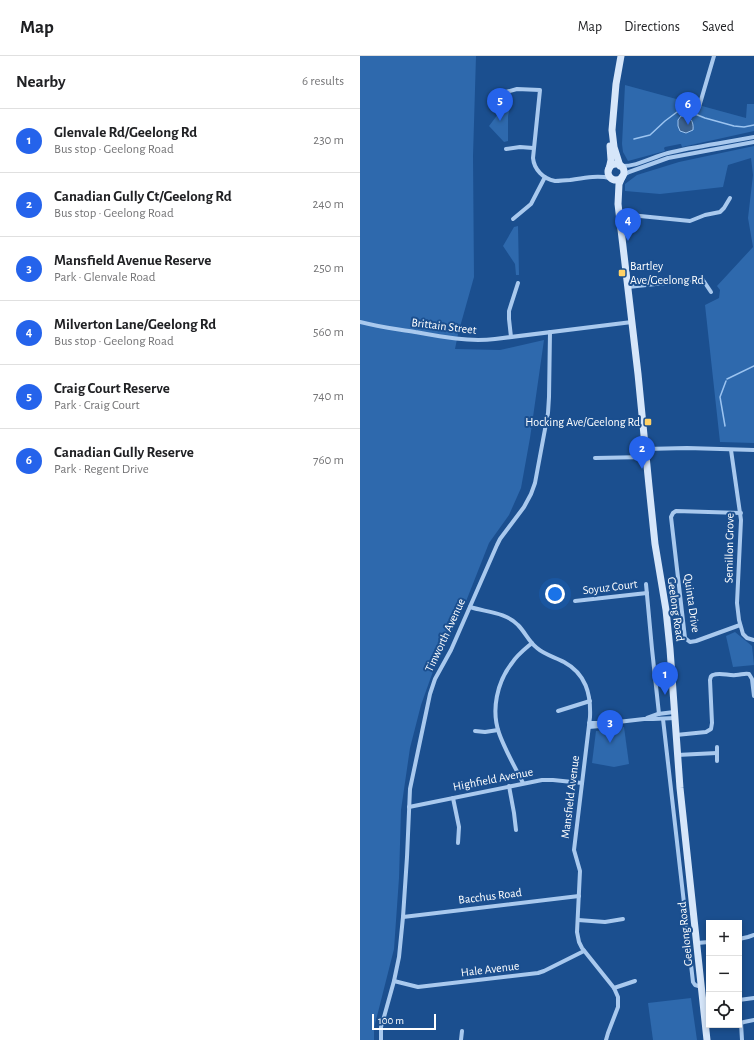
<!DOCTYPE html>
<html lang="en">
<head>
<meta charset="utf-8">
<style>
	body { margin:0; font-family:"Alegreya Sans",sans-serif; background:#f6f6f6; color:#202124 }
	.controls { position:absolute; right:12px; bottom:12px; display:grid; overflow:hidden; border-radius:0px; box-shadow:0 2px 6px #0003 }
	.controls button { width:36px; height:36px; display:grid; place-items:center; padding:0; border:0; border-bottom:1px solid #e0e0e0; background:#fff; color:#202124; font:20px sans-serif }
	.scale { position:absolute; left:12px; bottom:10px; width:64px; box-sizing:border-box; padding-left:4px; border:2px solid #fff; border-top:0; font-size:11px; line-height:14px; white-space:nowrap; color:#fff; -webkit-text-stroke:3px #1b4f8f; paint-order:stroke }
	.you { position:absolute; left:195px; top:538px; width:14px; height:14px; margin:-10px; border:3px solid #fff; border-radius:50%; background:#1a73e8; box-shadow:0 0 0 6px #1a73e833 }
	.badge { display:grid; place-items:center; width:26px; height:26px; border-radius:50%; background:#2563eb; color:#fff; font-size:13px; font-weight:700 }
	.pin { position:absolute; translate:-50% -33px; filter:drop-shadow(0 1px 2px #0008) }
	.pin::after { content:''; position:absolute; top:21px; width:14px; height:12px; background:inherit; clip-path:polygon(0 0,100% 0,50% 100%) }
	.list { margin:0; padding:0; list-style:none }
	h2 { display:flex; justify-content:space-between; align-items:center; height:52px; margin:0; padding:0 16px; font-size:17px }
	h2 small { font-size:13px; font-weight:400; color:#757577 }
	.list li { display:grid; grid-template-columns:26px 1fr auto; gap:12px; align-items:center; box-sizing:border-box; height:64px; padding:0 16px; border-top:1px solid #e0e0e0 }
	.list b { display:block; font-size:15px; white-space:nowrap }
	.list p { margin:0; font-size:13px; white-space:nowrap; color:#757577 }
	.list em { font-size:13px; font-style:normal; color:#757577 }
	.icon { flex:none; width:22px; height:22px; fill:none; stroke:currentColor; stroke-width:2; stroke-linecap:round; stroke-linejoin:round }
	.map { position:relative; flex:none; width:394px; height:984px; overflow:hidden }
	header { display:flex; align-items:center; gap:24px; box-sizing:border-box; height:56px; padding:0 20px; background:#fff; border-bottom:1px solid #e0e0e0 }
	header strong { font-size:19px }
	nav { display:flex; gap:22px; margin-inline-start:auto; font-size:14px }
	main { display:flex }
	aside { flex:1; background:#fff }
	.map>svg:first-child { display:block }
	.green { fill:#2e69ad }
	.water { fill:#3c6290; stroke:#9cc4f0 }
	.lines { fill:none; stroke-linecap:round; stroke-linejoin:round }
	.stream { stroke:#9cc4f0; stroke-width:1.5 }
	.minor { stroke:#a9c9ee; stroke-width:4 }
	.secondary { stroke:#d6e6fa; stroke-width:7 }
	.poi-dot { fill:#ffd166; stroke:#1b4f8f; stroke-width:1.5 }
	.labels { text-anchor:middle; stroke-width:4; stroke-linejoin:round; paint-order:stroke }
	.poi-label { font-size:12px; fill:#fff; stroke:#1b4f8f; text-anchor:start }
	.street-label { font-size:12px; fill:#fff; stroke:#1b4f8f }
</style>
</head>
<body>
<header>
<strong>Map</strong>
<nav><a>Map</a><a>Directions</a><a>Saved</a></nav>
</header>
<main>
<aside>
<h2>Nearby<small>6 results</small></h2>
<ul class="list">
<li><span class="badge">1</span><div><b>Glenvale Rd/Geelong Rd</b><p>Bus stop · Geelong Road</p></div><em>230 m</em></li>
<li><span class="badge">2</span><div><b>Canadian Gully Ct/Geelong Rd</b><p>Bus stop · Geelong Road</p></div><em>240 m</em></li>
<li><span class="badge">3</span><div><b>Mansfield Avenue Reserve</b><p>Park · Glenvale Road</p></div><em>250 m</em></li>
<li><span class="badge">4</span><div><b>Milverton Lane/Geelong Rd</b><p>Bus stop · Geelong Road</p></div><em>560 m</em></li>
<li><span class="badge">5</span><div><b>Craig Court Reserve</b><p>Park · Craig Court</p></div><em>740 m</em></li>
<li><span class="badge">6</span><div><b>Canadian Gully Reserve</b><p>Park · Regent Drive</p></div><em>760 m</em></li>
</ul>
</aside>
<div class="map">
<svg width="394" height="984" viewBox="0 0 394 984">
	<rect width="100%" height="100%" fill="#1b4f8f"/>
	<g class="green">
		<path d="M0,0H116L113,100L114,221L98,278L95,293L140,294L184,284L170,382L161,432L149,459L129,487L103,553L76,607L61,649L50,692L41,754L39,822L34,893L14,972V984H0Z"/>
		<path d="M265,29L386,62L387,48H394V75L322,91L321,88H320L305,91L304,92L305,95L268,105L263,96L262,88Z"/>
		<path d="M152,42L148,60V85L144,86L129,70L148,45Z"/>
		<path d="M394,90V387L360,386L345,249L359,242L360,234L357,230L393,191L388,162L393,119L391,102L368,109L363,131L300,138L265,135V128L277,119L319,106Z"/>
		<path d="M158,170L159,219H156L155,208L143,190L154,171Z"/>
		<path d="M375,576L392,590L394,609L373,611L366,580Z"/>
		<path d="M264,671L269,708L254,711L232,707L236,675Z"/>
		<path d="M331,942L337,984H293L288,947Z"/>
	</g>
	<path class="water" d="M321,60C330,60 334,65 333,74L326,77L320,75L318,70V64Z"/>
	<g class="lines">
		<g class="stream">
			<path d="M274,83L290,79L305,65L317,56L325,54L345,62L374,70L384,71L394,69"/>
			<path d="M367,323L394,310"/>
			<path d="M365,370L360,341L366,325"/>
		</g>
		<g class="minor">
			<path d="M146,36L157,33L180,34L173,102C174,113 183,123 195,125C200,125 205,124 210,124C223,122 237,119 250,122"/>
			<path d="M339,51L354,0"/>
			<path d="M146,93L160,91L173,92"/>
			<path d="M260,110C277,111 292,101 308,97C336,90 365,87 394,81"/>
			<path d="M262,120L269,116L308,102L394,86"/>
			<path d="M259,161L270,159L330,165L345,159L360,156L364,152L370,142"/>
			<path d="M153,163L171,148L185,121"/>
			<path d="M268,231L342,223L343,224L351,236"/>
			<path d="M0,266C18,271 37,273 55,276C82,281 108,286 135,283L272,266"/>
			<path d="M151,281L149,263V255L158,227"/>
			<path d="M285,393L327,392L394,394"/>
			<path d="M371,394L381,464L377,547L379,564L383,578L387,582L394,584"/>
			<path d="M235,402L286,401"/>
			<path d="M286,528L292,593L299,658"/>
			<path d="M215,545L287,537"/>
			<path d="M110,551C125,556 146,556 158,569C165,576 169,586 177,592C185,599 195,601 204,606C226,618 231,638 230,661L214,794L220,815L217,876L219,886L222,892L254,932L258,941V951L248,977L246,984"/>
			<path d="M380,569L336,585L330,586L325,582L311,461L313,457L316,455L381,457"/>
			<path d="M198,655L230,645"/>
			<path d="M287,662L298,658L314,656"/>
			<path d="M303,663L333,926L335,929L342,931"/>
			<path d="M229,667H249L284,663H293L315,662"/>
			<path d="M229,671L240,670L247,668"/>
			<path d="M115,675L125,676L138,674"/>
			<path d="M316,679L346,676L351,673L352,667L350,624C351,621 350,620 353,619C360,616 369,620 376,619C381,619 384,617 389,618L392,623L394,640"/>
			<path d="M357,691V705"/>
			<path d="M317,699L357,697"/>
			<path d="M163,727C155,711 145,694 139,677C131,654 137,626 152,607C157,599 165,593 172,587"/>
			<path d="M149,730L154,757L156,774"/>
			<path d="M93,742L99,771L98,787"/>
			<path d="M49,751L182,724H193L222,727"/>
			<path d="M43,861L219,840"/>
			<path d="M218,864L245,866L263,863"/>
			<path d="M379,883L388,881L394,879"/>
			<path d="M337,887L349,886"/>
			<path d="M34,925L58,931L178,917L184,915L224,895"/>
			<path d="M254,932L275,925"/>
			<path d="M379,944L394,942"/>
			<path d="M21,984V971L24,961L34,925L39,901L43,861L47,801L50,733L70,638L75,623L91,594L137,489L140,483L164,451L171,438L175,427L188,357L189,341L190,276"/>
			<path d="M101,984L102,975"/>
			<path d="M382,984L381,967L384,966L394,964"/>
		</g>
		<g class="secondary">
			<circle cx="256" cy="116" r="8"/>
			<path d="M260,110L254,91L252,74L256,28L261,0"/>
			<path d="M249,113L251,104L250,90"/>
			<path d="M262,121L259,128L258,148L278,318L289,430L295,488L306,554L310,593L320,732L347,984"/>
		</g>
	</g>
	<g class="poi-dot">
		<rect x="258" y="213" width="8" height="8" rx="2"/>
		<rect x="284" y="362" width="8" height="8" rx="2"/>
	</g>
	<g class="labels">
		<g class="poi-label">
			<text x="270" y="214">Bartley<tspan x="270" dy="14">Ave/Geelong Rd</tspan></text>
			<text x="280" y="370" text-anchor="end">Hocking Ave/Geelong Rd</text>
		</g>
		<g class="street-label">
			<text transform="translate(84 270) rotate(7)" y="4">Brittain Street</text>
			<text transform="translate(369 492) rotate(-89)" y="4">Semillon Grove</text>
			<text transform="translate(250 531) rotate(-7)" y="4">Soyuz Court</text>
			<text transform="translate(332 547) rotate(82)" y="4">Quinta Drive</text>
			<text transform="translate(316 553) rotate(82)" y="4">Geelong Road</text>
			<text transform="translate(85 579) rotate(-65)" y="4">Tinworth Avenue</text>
			<text transform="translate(133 723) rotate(-11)" y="4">Highfield Avenue</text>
			<text transform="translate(210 741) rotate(-83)" y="4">Mansfield Avenue</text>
			<text transform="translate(130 840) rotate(-7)" y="4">Bacchus Road</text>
			<text transform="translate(325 878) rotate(-96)" y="4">Geelong Road</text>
			<text transform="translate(130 913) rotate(-7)" y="4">Hale Avenue</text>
		</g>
	</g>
</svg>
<div class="controls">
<button>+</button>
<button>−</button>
<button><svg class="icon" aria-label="locate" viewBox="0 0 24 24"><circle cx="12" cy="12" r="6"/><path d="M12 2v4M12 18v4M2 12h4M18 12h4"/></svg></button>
</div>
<div class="scale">100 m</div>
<div class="you"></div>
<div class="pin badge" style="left:305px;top:639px">1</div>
<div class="pin badge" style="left:282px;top:413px">2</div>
<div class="pin badge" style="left:250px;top:687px">3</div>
<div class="pin badge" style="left:268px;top:185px">4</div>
<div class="pin badge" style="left:140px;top:65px">5</div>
<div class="pin badge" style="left:328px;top:69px">6</div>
</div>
</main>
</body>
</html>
